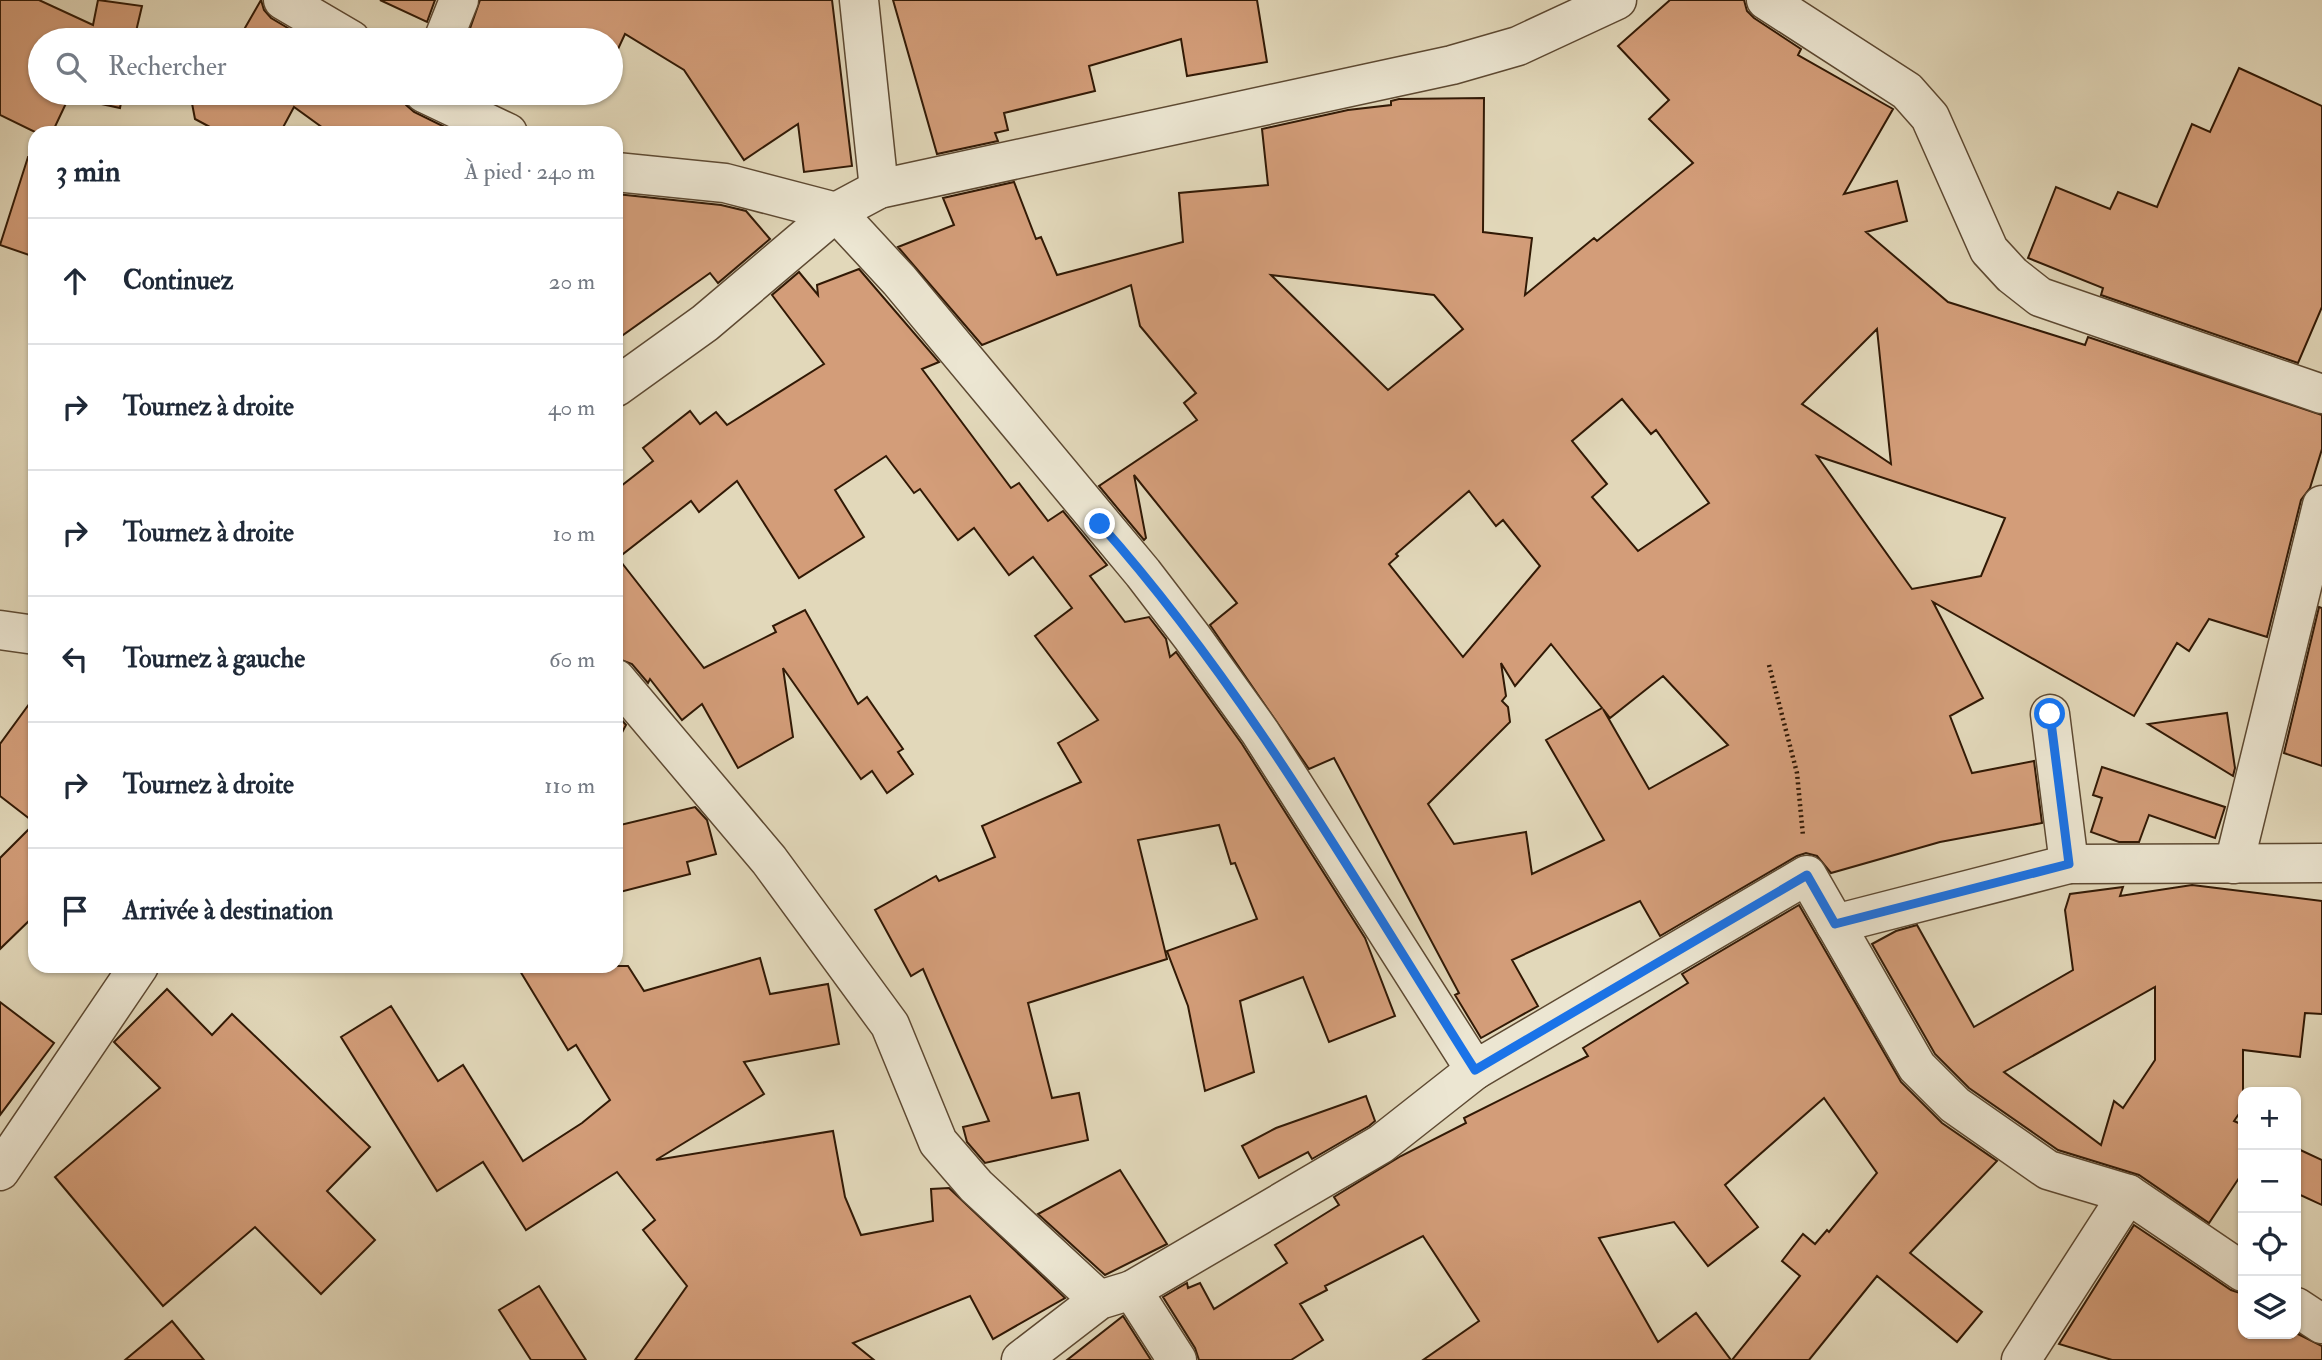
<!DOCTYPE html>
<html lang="fr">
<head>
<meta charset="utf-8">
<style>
	body { margin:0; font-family:"IM FELL Double Pica",serif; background:#f2f2f3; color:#1f2937 }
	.controls { position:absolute; right:21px; bottom:21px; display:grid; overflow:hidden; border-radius:14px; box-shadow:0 2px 5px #0004 }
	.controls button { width:63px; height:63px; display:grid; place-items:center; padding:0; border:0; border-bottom:2px solid #e0e1e3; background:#fff; color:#1f2937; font:35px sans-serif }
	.stop { position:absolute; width:21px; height:21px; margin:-16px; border:5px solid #1a73e8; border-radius:50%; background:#fff }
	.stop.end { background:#1a73e8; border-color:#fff; box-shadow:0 2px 7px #0008 }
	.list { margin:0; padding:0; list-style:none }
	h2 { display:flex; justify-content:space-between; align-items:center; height:91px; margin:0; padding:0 28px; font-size:30px }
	h2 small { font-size:23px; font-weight:400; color:#747a83 }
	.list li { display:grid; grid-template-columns:46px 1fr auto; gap:21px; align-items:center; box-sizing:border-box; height:126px; padding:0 28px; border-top:2px solid #e0e1e3 }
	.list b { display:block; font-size:26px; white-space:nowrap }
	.list em { font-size:23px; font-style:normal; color:#747a83 }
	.icon { flex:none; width:38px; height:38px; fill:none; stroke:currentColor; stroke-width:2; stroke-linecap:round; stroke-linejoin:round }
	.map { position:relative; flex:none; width:2322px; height:1360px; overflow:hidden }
	.search { position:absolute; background:#fff; box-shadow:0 2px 5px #0004; left:28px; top:28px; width:595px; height:77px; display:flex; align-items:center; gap:18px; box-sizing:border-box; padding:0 24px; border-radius:38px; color:#747a83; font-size:26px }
	.panel { position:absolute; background:#fff; box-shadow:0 2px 5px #0004; left:28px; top:126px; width:595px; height:847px; border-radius:21px }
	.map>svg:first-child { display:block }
	.building { fill:#d39d79; stroke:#311905; stroke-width:2; fill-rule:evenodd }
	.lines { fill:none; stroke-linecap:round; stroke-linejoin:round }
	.minor-casing { stroke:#5d4932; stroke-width:41 }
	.path { stroke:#311905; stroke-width:4.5; stroke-dasharray:2 3.5; stroke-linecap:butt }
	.minor { stroke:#ece6d2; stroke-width:38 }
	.route { stroke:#1a73e8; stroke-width:9 }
</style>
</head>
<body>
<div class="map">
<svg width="2322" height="1360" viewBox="0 0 2322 1360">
	<rect width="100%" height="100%" fill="#e2d8ba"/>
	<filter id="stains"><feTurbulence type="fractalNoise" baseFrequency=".00286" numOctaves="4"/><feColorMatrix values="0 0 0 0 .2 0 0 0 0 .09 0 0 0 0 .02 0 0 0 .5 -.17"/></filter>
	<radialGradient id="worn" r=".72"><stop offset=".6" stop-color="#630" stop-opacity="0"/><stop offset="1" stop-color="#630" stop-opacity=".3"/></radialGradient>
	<g class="building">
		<path d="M0,0H39L93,25L98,0L142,6L134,40H40V93H123L120,108L69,97L52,133H37L0,115Z"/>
		<path d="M261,0L264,10L271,18L308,40H238Z"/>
		<path d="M380,0H435L427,22Z"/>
		<path d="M480,0H832L852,166L804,172L798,124L744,160L684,70L625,34L611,64V40H466Z"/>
		<path d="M893,0H1257L1267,62L1187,76L1181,39L1089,66L1095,91L1004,113L1008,130L995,133L998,141L937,154Z"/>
		<path d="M1670,0H1744L1747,11L1754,18L1801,49L1798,55L1893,109L1844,194L1897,181L1907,221L1866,232L1948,302L2085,345L2088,337L2322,415V449L2310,488L2301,500L2267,637L2209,619L2189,651L2177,643L2134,716L1933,602L1983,698L1950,716L1972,773L2034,761L2042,823L1940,842L1831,873L1817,856L1806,853L1797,856L1660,936L1640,901L1512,960L1538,1006L1481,1038L1455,995L1459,993L1334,758L1309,769L1210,625L1237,603L1134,475L1146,538L1144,540L1099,486L1197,420L1184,403L1196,393L1140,326L1131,285L982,345L898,247L954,225L943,198L1014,182L1036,239L1041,237L1057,275L1183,242L1179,193L1268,185L1262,129L1348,110L1391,105V101L1399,99L1484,98L1483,232L1532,238L1525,295L1594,238L1597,241L1693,163L1649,119L1669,100L1618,46ZM1271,275L1434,295L1463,329L1388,390ZM1877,329L1891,464L1802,404ZM1622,399L1651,434L1656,430L1709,503L1638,551L1592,497L1607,484L1572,441ZM1817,456L2005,518L1981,576L1912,589ZM1469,491L1496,526L1503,520L1540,566L1463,657L1389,564L1398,556L1396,554ZM1551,644L1602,708L1546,740L1604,840L1532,874L1526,832L1454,844L1428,804L1510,722L1508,707L1502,701L1506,696L1501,663L1515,686ZM1663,676L1728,745L1649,789L1603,709L1610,718Z"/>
		<path d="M2239,68L2322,106V307L2298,363L2101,295L2103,288L2028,258L2056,187L2110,209L2118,192L2157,207L2192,124L2210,132Z"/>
		<path d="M190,93H402L406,105L414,112L457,133H330L294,107L280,133H221L195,119Z"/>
		<path d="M28,157L35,158V257L0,245Z"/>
		<path d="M616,194L721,205L746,211L770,239L718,283L710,273L616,340Z"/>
		<path d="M859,269L939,362L922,369L1011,488L1019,483L1048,521L1063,511L1107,565L1090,576L1125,622L1149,617L1166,639L1170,657L1176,652L1242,744L1365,938L1395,1016L1329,1042L1303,977L1240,1001L1254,1072L1205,1091L1188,1006L1167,951L1257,919L1235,863L1231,864L1219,825L1138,840L1167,959L1028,1003L1052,1098L1079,1093L1088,1140L985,1163L967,1142L963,1127L989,1121L923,969L911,976L875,910L936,876L939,881L995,857L982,826L1081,782L1058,743L1098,720L1035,636L1072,608L1033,557L1009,575L974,528L958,540L920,489L914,493L886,456L835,490L864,537L799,578L737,481L699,512L691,501L618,558L704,668L776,632L773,626L805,610L858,704L867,697L903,749L898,752L913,774L887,793L872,771L861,779L783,668L793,737L738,768L702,704L682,720L650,679L648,683L632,664L616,658V490L653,461L643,448L690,411L700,424L716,412L727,425L824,364L772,295L799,272L818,295L817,285Z"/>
		<path d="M2319,607L2322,608V766L2284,753Z"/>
		<path d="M35,696V823L0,796V744Z"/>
		<path d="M616,713L626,725L616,744Z"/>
		<path d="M2227,713L2235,768L2233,776L2148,724Z"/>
		<path d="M2102,767L2225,807L2215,838L2149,815L2139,842H2119L2091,832L2102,798L2093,795Z"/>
		<path d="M695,807L707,820L716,854L687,862L690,874L616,893V826Z"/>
		<path d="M35,823V915L0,949V858Z"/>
		<path d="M2192,885L2322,901V1014L2305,1013L2300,1057L2243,1050V1108L2234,1121L2243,1125V1172L2209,1223L2139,1175L2058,1150L1969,1088L1935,1054L1872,944L1896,931L1917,925L1974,1027L2073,970L2065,910L2070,894L2123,887L2120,896ZM2155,987V1060L2123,1108L2114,1101L2101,1145L2004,1072Z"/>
		<path d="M1799,905L1901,1082L1942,1123L1997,1161L1910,1253L1982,1312L1957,1342L1877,1276L1809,1360H1732L1800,1276L1782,1261L1803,1234L1815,1244L1827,1230L1829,1232L1877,1173L1824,1098L1725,1185L1758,1227L1708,1266L1674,1222L1599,1238L1658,1342L1696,1313L1731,1360H1423L1479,1321L1423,1236L1325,1286L1327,1290L1300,1304L1323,1340L1291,1360H1199L1195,1348L1163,1297L1187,1283L1188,1288L1200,1283L1214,1309L1287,1263L1275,1245L1339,1205L1334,1197L1401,1156L1466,1123L1464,1118L1588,1056L1583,1048L1688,983L1682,974Z"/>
		<path d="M760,958L770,994L828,984L839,1044L744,1062L764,1094L656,1160L833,1131L845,1197L861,1235L933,1221L931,1189L949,1188L1065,1298L993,1339L970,1296L853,1343L874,1360H635L687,1286L643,1230L655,1220L617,1172L526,1230L483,1162L437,1191L341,1037L391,1006L438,1081L463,1065L523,1161L582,1123L610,1100L576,1045L568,1050L517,966H628L644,991Z"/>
		<path d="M167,989L212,1035L232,1014L370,1147L327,1191L375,1240L321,1294L255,1227L163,1306L55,1177L160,1088L114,1042Z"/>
		<path d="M0,1002L54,1043L0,1115Z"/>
		<path d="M1366,1096L1375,1121L1369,1126L1312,1159L1308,1152L1259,1178L1242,1146L1276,1128Z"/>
		<path d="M2296,1148L2322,1160V1205L2296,1193Z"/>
		<path d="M1120,1170L1167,1244L1105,1275L1038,1214Z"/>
		<path d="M2134,1225L2231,1290L2243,1294V1334L2296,1333L2322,1346V1360H2112L2059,1344Z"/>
		<path d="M539,1286L586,1360H531L499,1310Z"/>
		<path d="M1123,1316L1151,1360H1067Z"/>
		<path d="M172,1321L204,1360H125Z"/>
	</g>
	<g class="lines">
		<defs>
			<g id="minor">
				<path d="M283,0L351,40"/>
				<path d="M859,0L879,189"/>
				<path d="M1766,0L1907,91L1930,117L1989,250L2012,275L2040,297L2322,394"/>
				<path d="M443,40L459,0"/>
				<path d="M424,93L508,133"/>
				<path d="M616,172L725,183L836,212L899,280L1143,573L1192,637L1260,732L1475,1070L1807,875L1917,1067L1955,1105L2048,1170L2128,1194L2243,1272"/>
				<path d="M616,387L705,323L836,212L879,189L1452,65L1518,46L1617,0"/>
				<path d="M0,630L35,635"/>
				<path d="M616,679L769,860L890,1025L938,1142L976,1186L1099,1300"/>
				<path d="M2050,714L2069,864L2322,863"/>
				<path d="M2234,864L2322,505"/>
				<path d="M1835,924L2069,864"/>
				<path d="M0,1171L139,966"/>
				<path d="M1132,1290L1177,1360"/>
				<path d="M2296,1307L2322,1324"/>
				<path d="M1021,1360L1099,1300L1132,1290L1381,1144L1475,1070"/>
				<path d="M2021,1360L2128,1194"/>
			</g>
		</defs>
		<use href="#minor" class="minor-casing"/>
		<path class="path" d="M1769,665L1797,773L1803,836"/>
		<use href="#minor" class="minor"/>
	</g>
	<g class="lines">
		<path class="route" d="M1100,524C1247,689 1357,884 1475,1070L1807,875L1835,924L2069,864L2050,714"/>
	</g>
	<rect width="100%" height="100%" filter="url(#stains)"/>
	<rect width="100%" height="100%" fill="url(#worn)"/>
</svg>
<div class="controls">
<button>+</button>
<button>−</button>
<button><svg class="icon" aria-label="locate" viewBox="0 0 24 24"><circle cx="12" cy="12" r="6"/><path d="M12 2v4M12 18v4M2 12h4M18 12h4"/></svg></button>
<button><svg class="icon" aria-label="layers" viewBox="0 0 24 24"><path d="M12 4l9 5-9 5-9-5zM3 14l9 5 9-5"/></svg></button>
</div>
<div class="stop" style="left:2050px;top:714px"></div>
<div class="stop end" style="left:1100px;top:524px"></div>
<div class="search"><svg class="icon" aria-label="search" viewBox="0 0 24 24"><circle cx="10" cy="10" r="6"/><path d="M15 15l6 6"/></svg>Rechercher</div>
<section class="panel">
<h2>3 min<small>À pied · 240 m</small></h2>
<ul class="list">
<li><svg class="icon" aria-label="ahead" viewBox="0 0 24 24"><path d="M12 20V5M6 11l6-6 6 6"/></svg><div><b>Continuez</b></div><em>20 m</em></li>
<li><svg class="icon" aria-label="right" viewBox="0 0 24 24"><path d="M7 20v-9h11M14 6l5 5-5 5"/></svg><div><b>Tournez à droite</b></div><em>40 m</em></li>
<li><svg class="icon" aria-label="right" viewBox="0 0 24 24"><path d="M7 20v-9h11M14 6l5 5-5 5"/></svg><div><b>Tournez à droite</b></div><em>10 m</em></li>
<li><svg class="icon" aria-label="left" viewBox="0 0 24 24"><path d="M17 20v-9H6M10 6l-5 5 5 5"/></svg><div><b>Tournez à gauche</b></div><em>60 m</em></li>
<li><svg class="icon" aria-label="right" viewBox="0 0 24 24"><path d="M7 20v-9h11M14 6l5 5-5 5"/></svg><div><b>Tournez à droite</b></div><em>110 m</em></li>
<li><svg class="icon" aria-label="arrive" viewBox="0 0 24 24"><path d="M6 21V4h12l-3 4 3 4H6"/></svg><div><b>Arrivée à destination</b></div></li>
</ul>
</section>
</div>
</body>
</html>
